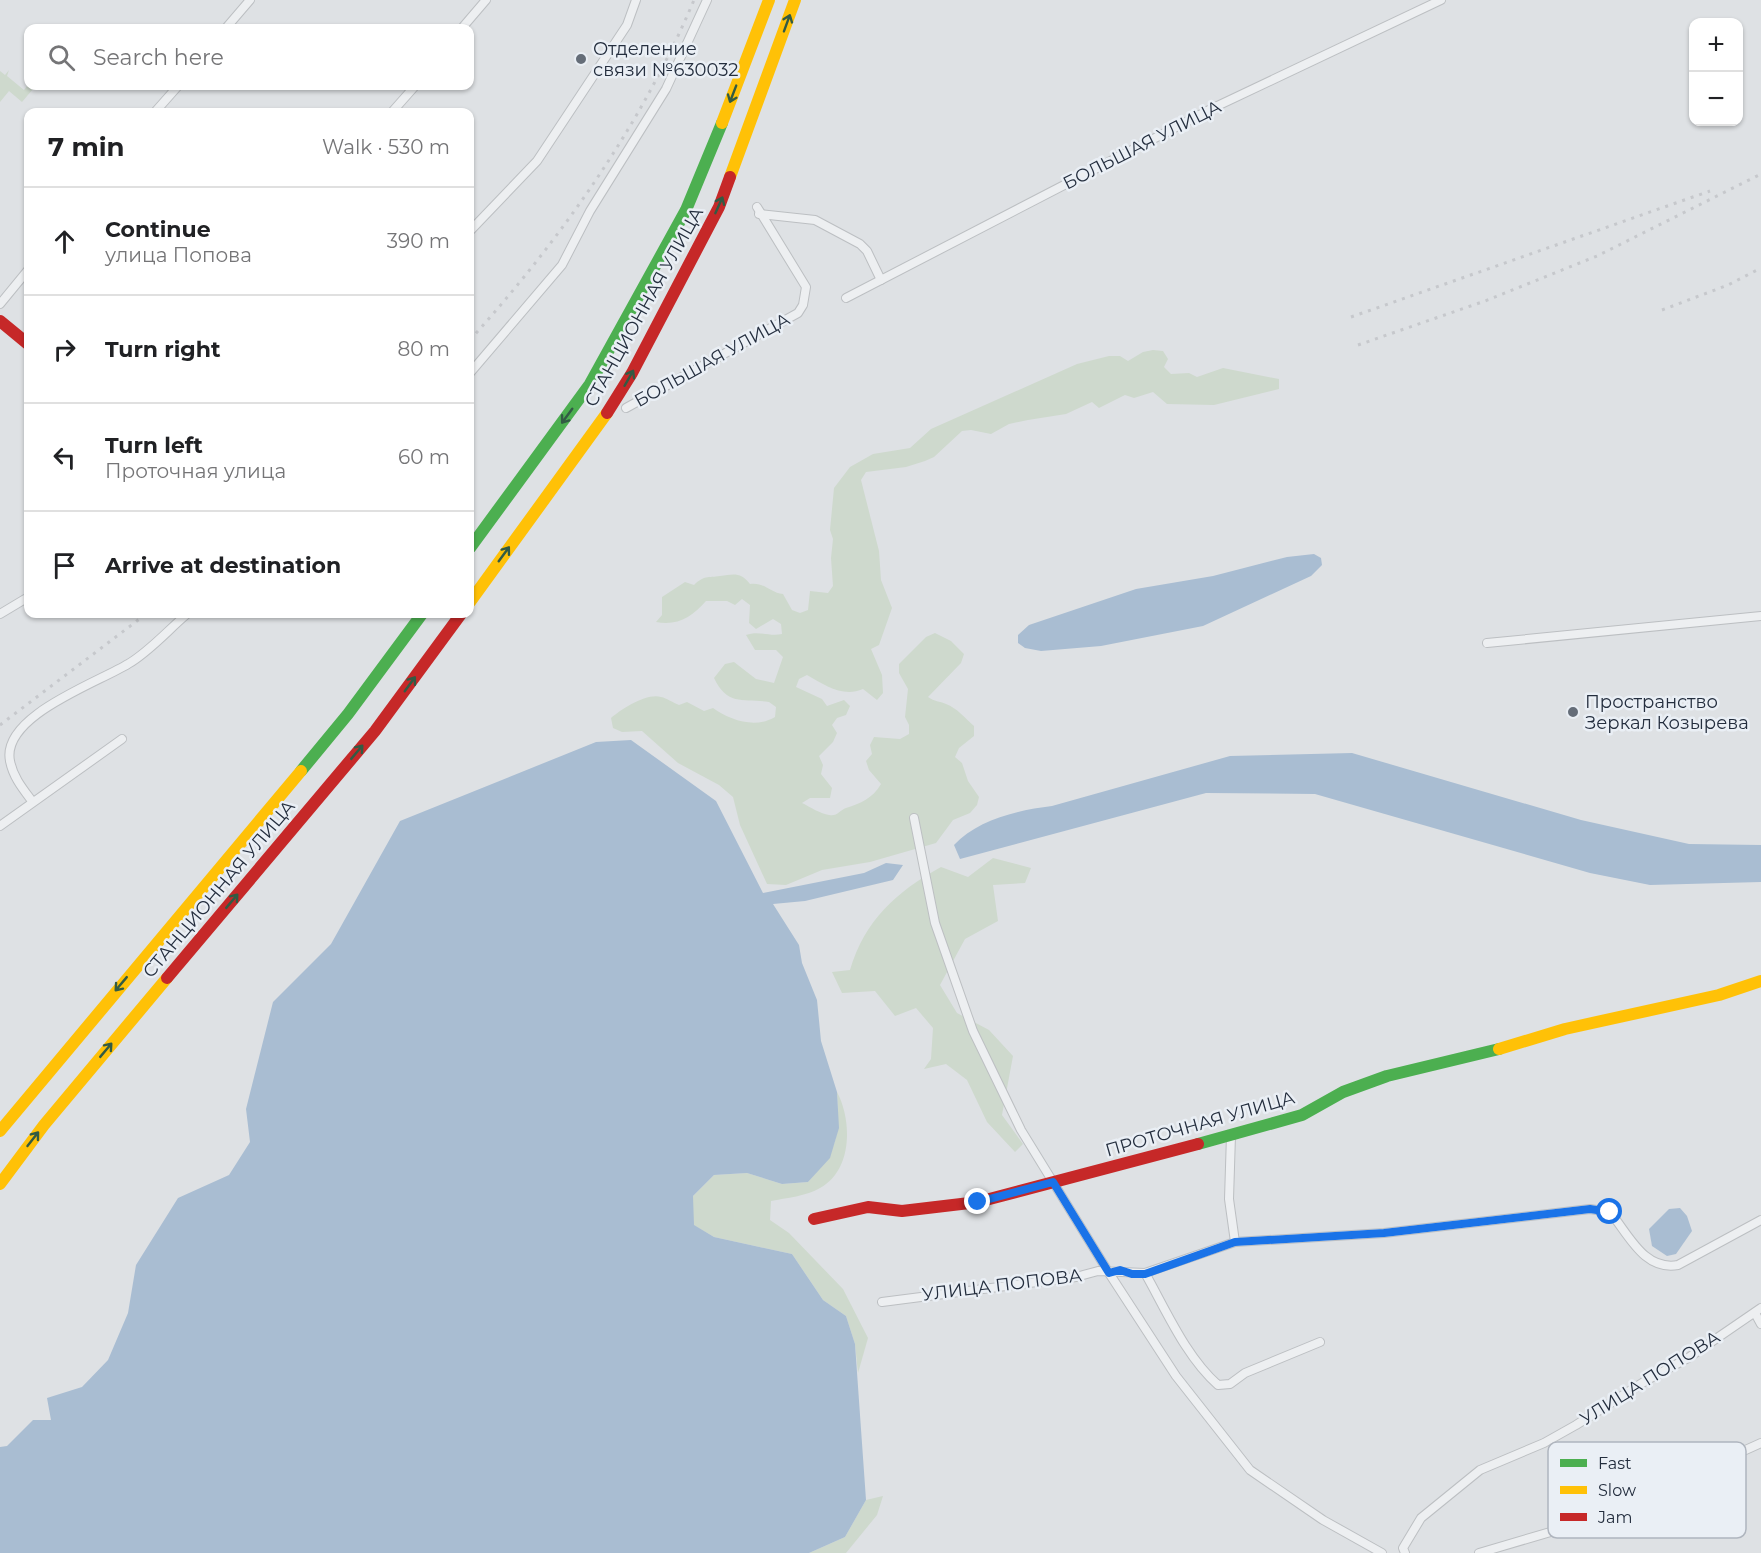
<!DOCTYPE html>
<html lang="en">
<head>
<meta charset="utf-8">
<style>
	body { margin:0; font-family:Montserrat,sans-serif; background:#f2f2f2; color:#202124 }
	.controls { position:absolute; right:18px; top:18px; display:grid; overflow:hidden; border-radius:12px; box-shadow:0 2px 4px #0004 }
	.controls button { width:54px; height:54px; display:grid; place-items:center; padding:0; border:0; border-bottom:2px solid #e0e0e0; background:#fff; color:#202124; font:30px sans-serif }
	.stop { position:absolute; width:18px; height:18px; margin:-14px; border:4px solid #1a73e8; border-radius:50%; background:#fff }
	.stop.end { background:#1a73e8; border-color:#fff; box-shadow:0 2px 6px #0008 }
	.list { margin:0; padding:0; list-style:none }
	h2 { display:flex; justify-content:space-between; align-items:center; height:78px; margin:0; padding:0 24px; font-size:26px }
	h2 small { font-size:20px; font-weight:400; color:#757577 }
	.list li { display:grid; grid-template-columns:39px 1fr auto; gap:18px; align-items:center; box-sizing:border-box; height:108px; padding:0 24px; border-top:2px solid #e0e0e0 }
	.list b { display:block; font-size:22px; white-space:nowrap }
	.list p { margin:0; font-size:20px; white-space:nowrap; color:#757577 }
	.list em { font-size:20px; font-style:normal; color:#757577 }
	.icon { flex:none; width:33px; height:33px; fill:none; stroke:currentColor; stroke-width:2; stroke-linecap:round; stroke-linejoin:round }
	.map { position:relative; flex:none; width:1761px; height:1553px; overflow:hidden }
	.search { position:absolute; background:#fff; box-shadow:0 2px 4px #0004; left:24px; top:24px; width:450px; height:66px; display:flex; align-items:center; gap:15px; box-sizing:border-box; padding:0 21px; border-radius:12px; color:#757577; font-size:22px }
	.panel { position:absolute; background:#fff; box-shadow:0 2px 4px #0004; left:24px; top:108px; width:450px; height:510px; border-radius:12px }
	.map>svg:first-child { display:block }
	.green { fill:#ced9cd }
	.water { fill:#a9bdd2 }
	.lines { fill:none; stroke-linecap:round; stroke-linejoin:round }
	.street-casing { stroke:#bcbfc2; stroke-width:10 }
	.street { stroke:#edeff1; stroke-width:8 }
	.fast { stroke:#4caf50; stroke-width:12 }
	.slow { stroke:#ffc107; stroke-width:12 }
	.jam { stroke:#c62828; stroke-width:12 }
	.rail { stroke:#c6c8cc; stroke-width:3; stroke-dasharray:3 6; stroke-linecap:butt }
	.oneway { stroke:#325b44 }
	.route { stroke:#1a73e8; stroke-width:8 }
	.poi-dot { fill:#656d78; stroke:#eaeff5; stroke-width:2 }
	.labels { text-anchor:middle; stroke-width:5; stroke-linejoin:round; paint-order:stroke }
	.poi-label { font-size:18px; fill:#242e3e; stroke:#eaeff5; text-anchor:start }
	.street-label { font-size:18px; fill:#242e3e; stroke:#eaeff5 }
	.key { fill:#eaeff5; stroke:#afb5be; stroke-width:1.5 }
	.key-label { font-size:16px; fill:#242e3e }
</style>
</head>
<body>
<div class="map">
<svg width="1761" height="1553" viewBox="0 0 1761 1553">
	<rect width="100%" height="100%" fill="#dee1e4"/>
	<g class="green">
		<path d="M9,70L7,76L24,90L28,85L33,89L22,102L9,91L0,102V71L5,75Z"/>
		<path d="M1153,350L1163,351L1168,359L1164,367L1171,374L1189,373L1197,377L1223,368L1279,379V389L1214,405L1167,404L1153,392L1134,398L1125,395L1099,408L1092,402L1066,414L1028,420L1009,424L991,434L971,430L962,431L934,457L925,461L906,467L866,472L861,480L879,551L881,580L892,608L879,645L871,649L882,675L883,693L877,700L863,689C843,698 825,685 807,675L799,679L796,687L822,699L827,706L844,700L850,706L846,715L837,718L832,725L837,733L833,742L819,756L823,765L821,774L832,788L830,798H810L802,803C810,807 821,814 829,815C837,817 840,810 846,808C861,803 872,799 881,784L869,770L866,761L872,754L870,745L874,737L900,739L909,734V725L905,717L908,689L899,673V664L926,637L935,633L951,641L964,654L961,663L928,697C935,702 939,701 946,704C957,708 966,719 974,726V736L959,748L955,757L962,763L968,781L979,797L977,805L970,813L953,820L936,843L870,862L822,870L786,885L767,884L740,825L733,797L719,785L678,763L642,731L622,732L613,728L611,718C622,709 646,693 661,697C667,698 673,703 679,705L687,702L704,711L713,708C730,720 755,729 775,717L776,707L769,702C744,698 728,707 714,678L725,664L734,662L756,679L774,683L783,657L776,650H755L746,635C759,630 769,637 782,634L781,624L773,619L756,629L749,623L750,605L742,599L735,605L727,601H706C692,617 678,626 656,622L662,615V597L685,582L694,585C704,575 708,578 720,576C734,574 741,572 750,584C765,582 770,593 783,594L792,610L800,613L808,610L810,591L828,593L833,586L831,558L833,539L830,530L834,488L850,467L873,454L910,448L931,429L1077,364L1109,356H1120L1128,361L1143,352Z"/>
		<path d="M993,858L1031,868L1025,883L993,885L998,921L965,939L940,985L957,1013L989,1030L1013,1056L1002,1115L1023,1144L1015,1152L987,1122L967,1080L946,1064L924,1069L931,1059L933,1028L916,1008L895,1016L875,991L842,993L832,972L850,970C865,920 896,892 941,867L968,877Z"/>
		<path d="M837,1092C852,1120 853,1170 820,1188C807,1196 786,1198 771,1201L770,1220L789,1233L843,1289L868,1338L858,1373L855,1344L846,1316L823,1300L792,1254L714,1237L693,1225V1196L714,1175L747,1173L782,1184L808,1182C839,1147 839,1138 837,1092Z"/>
		<path d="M883,1496L877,1515L846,1553H809L845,1537L866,1500Z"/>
	</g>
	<g class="water">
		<path d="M1314,554L1321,558L1322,565L1311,576L1203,626L1101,646L1041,651L1025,648L1018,643V635L1029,625L1136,589L1213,576L1287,557Z"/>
		<path d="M631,740L716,801L763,893L864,873L886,863L903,865L893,880L805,901L773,904L799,945L802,963L817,1000L821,1041L837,1092L839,1128L830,1158L808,1182L782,1184L747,1173L714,1175L693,1196L694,1225L714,1237L792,1254L823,1300L846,1316L855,1344L866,1500L845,1537L809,1553H0V1447L7,1446L33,1420H51L47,1398L82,1387L108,1360L128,1313L136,1265L178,1198L229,1175L250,1142L246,1109L273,1002L331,944L400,821L596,742Z"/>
		<path d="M1352,753L1581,820L1689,844L1761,845V882L1650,885L1590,873L1315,794L1206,793L960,859L954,845C977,820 1018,810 1052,806L1230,756Z"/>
		<path d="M1680,1208L1687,1216L1692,1231L1676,1254L1667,1256L1652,1246L1649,1229L1669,1209Z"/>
	</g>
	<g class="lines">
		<defs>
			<g id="street">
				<path d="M226,28L250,0"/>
				<path d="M462,28L486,0"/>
				<path d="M155,112L178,86"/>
				<path d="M392,112L415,86"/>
				<path d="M759,214L815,220L860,244L867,251L881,280"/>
				<path d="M470,231L537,161L627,25L636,0"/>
				<path d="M846,298L1213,108L1441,0"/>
				<path d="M0,304L28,270"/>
				<path d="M470,373L562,265L590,211L666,89L707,0"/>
				<path d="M626,408L798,313L803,305L806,287L757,207"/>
				<path d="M0,614L25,599"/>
				<path d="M1487,643L1761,616"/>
				<path d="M32,801C23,789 13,777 10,761C1,716 97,683 128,664C149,652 168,630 187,614"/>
				<path d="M914,818L935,923L973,1031L1021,1130L1109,1273L1176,1376L1250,1470L1323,1520L1382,1553"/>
				<path d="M0,826L122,739"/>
				<path d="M1231,1135L1229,1199L1235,1242"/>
				<path d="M1145,1273C1166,1310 1186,1357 1218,1385L1230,1384L1245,1373L1320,1342"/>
				<path d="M882,1302L1076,1277L1098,1271L1145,1273L1235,1242L1384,1233L1590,1209L1610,1212C1629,1235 1644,1271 1678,1265L1761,1220"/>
				<path d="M1755,1313L1761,1324"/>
				<path d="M1405,1553L1403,1548L1421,1518L1480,1470L1544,1443L1576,1425L1647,1380L1688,1358L1761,1308"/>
				<path d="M1479,1553L1588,1521L1761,1443"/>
			</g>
		</defs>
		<use href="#street" class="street-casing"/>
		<use href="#street" class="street"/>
		<g class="fast">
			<path d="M470,548L590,384L686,210L722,123"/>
			<path d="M301,771L348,714L422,614"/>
			<path d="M1198,1144L1302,1115L1343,1092L1387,1076L1499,1049"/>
		</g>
		<g class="slow">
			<path d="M722,123L769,0"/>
			<path d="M730,177L795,0"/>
			<path d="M470,602L607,413"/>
			<path d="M1499,1049L1565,1029L1719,995L1761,981"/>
			<path d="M0,1131L301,771"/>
			<path d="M0,1184L44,1125L167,978"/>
		</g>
		<g class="jam">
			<path d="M0,321L28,344"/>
			<path d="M607,413L632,373L719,207L730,177"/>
			<path d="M167,978L375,731L461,614"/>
			<path d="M814,1219L868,1207L902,1211L978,1202L1198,1144"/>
		</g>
		<g class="rail">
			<path d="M1662,310L1728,285L1761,268"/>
			<path d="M1351,317L1710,191"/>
			<path d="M470,340C561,239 641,126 694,0"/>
			<path d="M1358,345L1485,301L1597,256L1761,174"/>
			<path d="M0,725L146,614"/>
		</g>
	</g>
	<defs><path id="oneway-shaft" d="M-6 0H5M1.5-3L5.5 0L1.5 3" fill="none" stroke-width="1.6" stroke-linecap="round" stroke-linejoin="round" transform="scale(1.5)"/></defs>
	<g class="oneway">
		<use href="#oneway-shaft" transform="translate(787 23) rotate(-70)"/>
		<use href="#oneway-shaft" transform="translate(733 94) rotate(111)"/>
		<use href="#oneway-shaft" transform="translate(719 205) rotate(-66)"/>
		<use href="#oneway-shaft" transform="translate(629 378) rotate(-60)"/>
		<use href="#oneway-shaft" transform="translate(567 416) rotate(126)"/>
		<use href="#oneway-shaft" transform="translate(504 554) rotate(-54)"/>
		<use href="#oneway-shaft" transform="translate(410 684) rotate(-54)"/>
		<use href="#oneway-shaft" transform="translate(357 752) rotate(-50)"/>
		<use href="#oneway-shaft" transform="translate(232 901) rotate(-50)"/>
		<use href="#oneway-shaft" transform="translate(121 984) rotate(130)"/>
		<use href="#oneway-shaft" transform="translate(106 1050) rotate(-50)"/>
		<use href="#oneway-shaft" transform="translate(33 1139) rotate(-52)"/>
	</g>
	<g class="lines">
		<path class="route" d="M978,1202L1053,1182L1109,1273L1120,1270L1132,1274H1145L1235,1242L1384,1233L1590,1209L1610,1212"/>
	</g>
	<g class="poi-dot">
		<circle cx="581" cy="59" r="6"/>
		<circle cx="1573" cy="712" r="6"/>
	</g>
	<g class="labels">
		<g class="poi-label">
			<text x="593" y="55">Отделение<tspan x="593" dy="21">связи №630032</tspan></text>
			<text x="1585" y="708">Пространство<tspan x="1585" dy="21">Зеркал Козырева</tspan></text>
		</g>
		<g class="street-label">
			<text transform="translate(1142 145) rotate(-27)" y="6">БОЛЬШАЯ УЛИЦА</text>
			<text transform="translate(644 307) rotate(-61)" y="6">СТАНЦИОННАЯ УЛИЦА</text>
			<text transform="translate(712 360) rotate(-29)" y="6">БОЛЬШАЯ УЛИЦА</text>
			<text transform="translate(219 889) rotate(-50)" y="6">СТАНЦИОННАЯ УЛИЦА</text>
			<text transform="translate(1200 1124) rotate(-16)" y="6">ПРОТОЧНАЯ УЛИЦА</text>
			<text transform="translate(1002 1285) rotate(-7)" y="6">УЛИЦА ПОПОВА</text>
			<text transform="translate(1650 1378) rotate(-32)" y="6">УЛИЦА ПОПОВА</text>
		</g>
	</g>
	<rect x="1548" y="1442" width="198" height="96" rx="9" class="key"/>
	<rect x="1560" y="1459" width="27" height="8" fill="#4caf50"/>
	<rect x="1560" y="1486" width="27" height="8" fill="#ffc107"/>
	<rect x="1560" y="1513" width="27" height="8" fill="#c62828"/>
	<g class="key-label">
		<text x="1598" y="1469">Fast</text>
		<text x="1598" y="1496">Slow</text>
		<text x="1598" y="1523">Jam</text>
	</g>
</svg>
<div class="controls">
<button>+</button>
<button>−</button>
</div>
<div class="stop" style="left:1610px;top:1212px"></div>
<div class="stop end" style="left:978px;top:1202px"></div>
<div class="search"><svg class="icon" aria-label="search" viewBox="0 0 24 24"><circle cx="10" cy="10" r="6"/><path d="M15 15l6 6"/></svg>Search here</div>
<section class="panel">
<h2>7 min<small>Walk · 530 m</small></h2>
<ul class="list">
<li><svg class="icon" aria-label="ahead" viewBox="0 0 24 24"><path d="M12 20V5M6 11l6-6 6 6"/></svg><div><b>Continue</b><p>улица Попова</p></div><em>390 m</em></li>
<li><svg class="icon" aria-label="right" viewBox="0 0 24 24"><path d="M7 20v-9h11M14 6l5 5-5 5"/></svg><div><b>Turn right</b></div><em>80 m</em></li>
<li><svg class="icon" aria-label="left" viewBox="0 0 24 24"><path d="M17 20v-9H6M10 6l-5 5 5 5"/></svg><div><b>Turn left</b><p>Проточная улица</p></div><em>60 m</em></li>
<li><svg class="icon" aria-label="arrive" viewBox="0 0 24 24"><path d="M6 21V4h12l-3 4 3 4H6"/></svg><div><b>Arrive at destination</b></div></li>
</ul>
</section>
</div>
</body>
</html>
